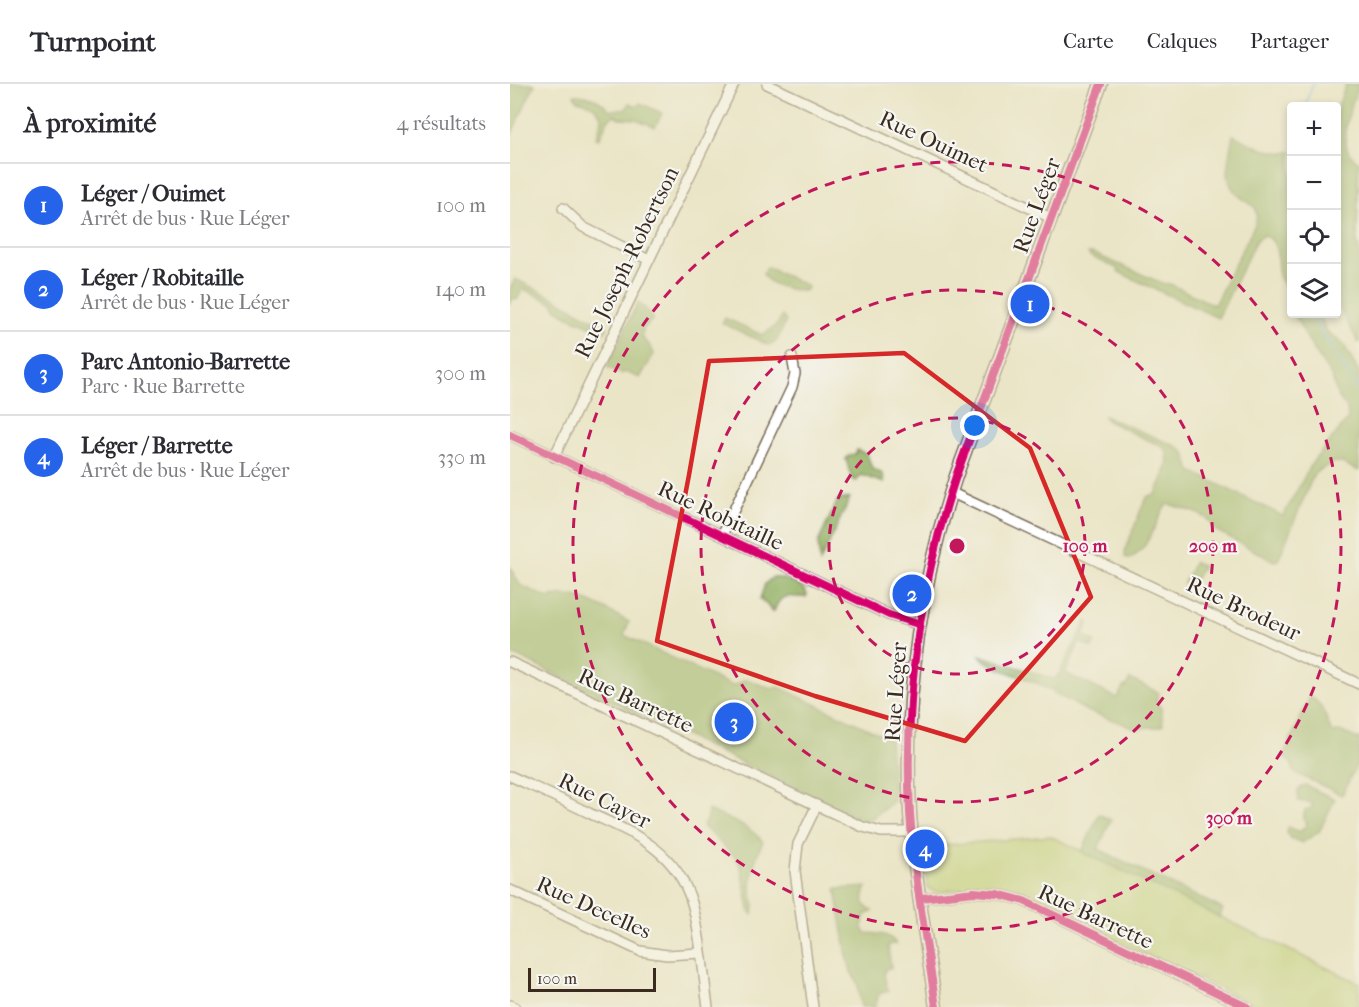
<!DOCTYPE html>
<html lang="fr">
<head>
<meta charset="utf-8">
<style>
	body { margin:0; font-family:"IM FELL French Canon",serif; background:#f7f7f7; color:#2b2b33 }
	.controls { position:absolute; right:18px; top:18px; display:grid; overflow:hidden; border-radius:6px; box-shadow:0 3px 9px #0003 }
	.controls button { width:54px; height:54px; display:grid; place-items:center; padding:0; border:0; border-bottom:2px solid #e1e1e2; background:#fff; color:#2b2b33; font:30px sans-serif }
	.scale { position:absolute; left:18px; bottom:15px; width:128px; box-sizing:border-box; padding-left:6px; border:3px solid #3b2a1e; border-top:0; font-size:16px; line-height:21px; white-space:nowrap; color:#3b2a1e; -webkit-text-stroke:4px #f6f6f2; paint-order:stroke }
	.you { position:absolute; left:465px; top:342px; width:21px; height:21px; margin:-15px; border:4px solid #fff; border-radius:50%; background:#1a73e8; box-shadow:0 0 0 9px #1a73e833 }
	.badge { display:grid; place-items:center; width:39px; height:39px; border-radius:50%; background:#2563eb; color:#fff; font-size:20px; font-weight:700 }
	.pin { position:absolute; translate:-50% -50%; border:3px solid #fff; box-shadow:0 2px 6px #0006 }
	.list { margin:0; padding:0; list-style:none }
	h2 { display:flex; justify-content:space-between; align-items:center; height:78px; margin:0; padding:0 24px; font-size:26px }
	h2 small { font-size:20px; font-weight:400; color:#7c7c81 }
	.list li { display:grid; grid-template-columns:39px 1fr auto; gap:18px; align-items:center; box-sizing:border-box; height:84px; padding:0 24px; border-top:2px solid #e1e1e2 }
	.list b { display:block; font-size:22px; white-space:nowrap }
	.list p { margin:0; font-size:20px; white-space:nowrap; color:#7c7c81 }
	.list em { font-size:20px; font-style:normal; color:#7c7c81 }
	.icon { flex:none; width:33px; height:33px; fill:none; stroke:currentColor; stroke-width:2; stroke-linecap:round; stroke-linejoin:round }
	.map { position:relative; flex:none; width:849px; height:923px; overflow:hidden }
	header { display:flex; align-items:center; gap:36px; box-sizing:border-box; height:84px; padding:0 30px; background:#fff; border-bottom:2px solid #e1e1e2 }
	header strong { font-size:28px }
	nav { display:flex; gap:33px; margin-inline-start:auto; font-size:21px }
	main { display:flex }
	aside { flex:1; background:#fff }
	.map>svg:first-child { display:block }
	.green { fill:#bacc6f; stroke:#7a7b46; stroke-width:1.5 }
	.forest { fill:#93b062; stroke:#676d40; stroke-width:1.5 }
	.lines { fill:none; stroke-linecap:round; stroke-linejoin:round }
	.stream { stroke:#67addd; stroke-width:2 }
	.minor-casing { stroke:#796b59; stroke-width:12 }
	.tertiary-casing { stroke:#796b59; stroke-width:15 }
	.minor { stroke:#fff; stroke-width:9 }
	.tertiary { stroke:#fff; stroke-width:12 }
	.cycleway-casing { stroke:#f6f6f2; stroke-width:11 }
	.cycleway { stroke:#d6006c; stroke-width:8 }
	.marked { fill:none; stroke:#d62828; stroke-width:4.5; stroke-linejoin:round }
	.ring { fill:none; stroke:#c2185b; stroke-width:3; stroke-dasharray:10 8 }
	.labels { text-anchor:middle; stroke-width:4.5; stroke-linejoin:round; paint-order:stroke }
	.street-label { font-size:22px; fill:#3b2a1e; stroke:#f6f6f2 }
	.centre { fill:#c2185b; stroke:#f6f6f2; stroke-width:3 }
	.ring-label { font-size:18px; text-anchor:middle; font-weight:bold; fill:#c2185b; stroke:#f6f6f2; stroke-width:4.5; stroke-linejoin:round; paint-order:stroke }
</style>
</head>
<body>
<header>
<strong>Turnpoint</strong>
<nav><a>Carte</a><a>Calques</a><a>Partager</a></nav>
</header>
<main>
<aside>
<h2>À proximité<small>4 résultats</small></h2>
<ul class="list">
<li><span class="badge">1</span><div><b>Léger / Ouimet</b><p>Arrêt de bus · Rue Léger</p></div><em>100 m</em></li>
<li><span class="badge">2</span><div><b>Léger / Robitaille</b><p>Arrêt de bus · Rue Léger</p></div><em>140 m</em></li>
<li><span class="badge">3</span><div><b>Parc Antonio-Barrette</b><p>Parc · Rue Barrette</p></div><em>300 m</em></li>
<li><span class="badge">4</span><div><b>Léger / Barrette</b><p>Arrêt de bus · Rue Léger</p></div><em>330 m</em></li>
</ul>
</aside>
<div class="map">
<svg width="849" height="923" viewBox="0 0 849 923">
	<rect width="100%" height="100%" fill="#f6f6f2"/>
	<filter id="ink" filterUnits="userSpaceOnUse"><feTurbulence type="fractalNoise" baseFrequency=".0167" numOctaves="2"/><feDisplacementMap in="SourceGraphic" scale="12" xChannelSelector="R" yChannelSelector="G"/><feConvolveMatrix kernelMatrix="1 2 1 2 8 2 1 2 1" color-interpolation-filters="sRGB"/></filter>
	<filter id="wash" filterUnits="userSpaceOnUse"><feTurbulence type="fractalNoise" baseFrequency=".008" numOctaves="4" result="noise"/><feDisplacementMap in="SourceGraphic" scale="24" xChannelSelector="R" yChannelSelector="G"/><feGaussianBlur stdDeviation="1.35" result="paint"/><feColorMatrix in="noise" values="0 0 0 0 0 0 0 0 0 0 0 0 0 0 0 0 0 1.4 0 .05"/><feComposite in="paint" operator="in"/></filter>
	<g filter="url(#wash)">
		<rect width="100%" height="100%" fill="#ebe5c7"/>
		<path class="green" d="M540,752L849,899V923H750L511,812C487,804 465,804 441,806C433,807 425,810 418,804L412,763Z"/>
		<g class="forest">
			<path d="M0,0H25L0,53Z"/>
			<path d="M836,0H849C842,21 822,63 849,78L847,158L849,166V260L827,219L826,28Z"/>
			<path d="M64,11C78,11 90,14 99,26L116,25L119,19L128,22L130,19L152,29L145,43L126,35L109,34L104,31L98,36L89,55L86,54L92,35C87,23 79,18 67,16Z"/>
			<path d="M723,51C742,60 760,71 781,68V225C778,219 780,212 778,206C776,202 772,198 770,194C764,179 773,159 754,151L746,156L708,234L608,188V185L580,172L578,169H583L654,200H660L704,221L745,140L747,132L745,123C737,118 724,110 720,100C715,86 720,66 723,51Z"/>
			<path d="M257,183L298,202L295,207C282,206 259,203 253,190Z"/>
			<path d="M5,195L42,213L98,244L95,248L61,234L47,226L43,219L13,205L7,216L3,214L0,220V205Z"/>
			<path d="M128,218L140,229L143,235L133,245L132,253L141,263L144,270L130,294L115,288L111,290L97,283Z"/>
			<path d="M784,230H809L817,247L834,261L849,289V387L832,379L823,378L804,390L768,476L764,477L705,446L698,435L687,429L658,420L654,424C645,440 637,468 619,475L615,473V467L633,420L638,412L646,410C651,396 663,379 655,364L597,337L594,332L668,363L675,369L681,387L773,432L802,379L838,335L837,324L827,311L822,293L802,263Z"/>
			<path d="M272,232L276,237L266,258L258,261L212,239L215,234L252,251L267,241Z"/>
			<path d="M347,366L357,370L362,385L373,390L374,399L352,391L346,397L342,395L336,375L338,372L345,370Z"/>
			<path d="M340,414L310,478L308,459L328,416Z"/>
			<path d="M684,478L693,482L680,504L675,502L674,499Z"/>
			<path d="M0,483L10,501L38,514C67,505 94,525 119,538L114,551L222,602L237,595L261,605L269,603L380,655L384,717L357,738L0,569Z"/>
			<path d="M263,493C274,494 292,500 297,510L296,513C279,514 272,506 264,527H261L258,522L250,515L255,500Z"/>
			<path d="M577,537L579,539L573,552L585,558L582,564L570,558L555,589L607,614L614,602L616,603L620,595L649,609L646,617L651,624L653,641C644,646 637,641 628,645L577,627L529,600L490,585L475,577L469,571L544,595L549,590Z"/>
			<path d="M800,613C812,618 817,636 821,647L824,649L830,647L848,655L849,653V676L832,711L785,689L781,679L773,672Z"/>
			<path d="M795,701L825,715L809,748L792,759L780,754L777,749L778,743L787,747H791L797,740L793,734L795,726L801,724L803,719L788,717V706Z"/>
			<path d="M198,726C215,734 241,742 253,758C246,771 242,787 241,802C241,813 247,820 242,831L239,826L231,784L227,775L193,742L197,734Z"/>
			<path d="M589,730L601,736L588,765L713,825L709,833L572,768Z"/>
			<path d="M357,803C352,814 351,822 363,827L355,831L352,843L356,849C368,850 380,849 386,860L378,861L381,884H376L374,890L378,907L369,910L365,923H351L347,898L341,888L336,867L326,805Z"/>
		</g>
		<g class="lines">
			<g class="stream">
				<path d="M795,22L803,0"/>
				<path d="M804,230L811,248L849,306"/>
			</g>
		</g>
	</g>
	<g filter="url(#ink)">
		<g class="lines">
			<defs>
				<g id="minor">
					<path d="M257,0L541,134"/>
					<path d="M53,124L73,143L139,176"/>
					<path d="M0,351L379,531L408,540"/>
					<path d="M44,373L224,0"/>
					<path d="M440,408L849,600"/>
					<path d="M212,451L282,303L285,290L282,273"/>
					<path d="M0,578L353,743L371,748H402"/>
					<path d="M0,692C26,704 53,716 79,729C125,750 166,766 182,819C191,850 193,890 198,923"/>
					<path d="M0,806L130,867L157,871L190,869"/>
					<path d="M411,814L464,808L488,810L514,817L737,923"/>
					<path d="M0,921L5,923"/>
					<path d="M303,923L285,787L288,760L307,721"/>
				</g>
				<path id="tertiary" d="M426,923C417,859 404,794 400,729C394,614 410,500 446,392L591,0"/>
			</defs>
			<use href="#minor" class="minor-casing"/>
			<use href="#tertiary" class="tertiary-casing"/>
			<use href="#minor" class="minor"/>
			<use href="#tertiary" class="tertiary"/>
			<defs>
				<g id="cycleway">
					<path d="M0,351L379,531L408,540"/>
					<path d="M411,814L464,808L488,810L514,817L737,923"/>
					<path d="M426,923C417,859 404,794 400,729C394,614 410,500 446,392L591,0"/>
				</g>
			</defs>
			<use href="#cycleway" class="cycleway-casing"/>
			<use href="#cycleway" class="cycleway"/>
		</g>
	</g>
	<path d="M0 0H849V923H0ZM394,269L520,364L581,513L455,657L305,612L147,557L179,391L199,277Z" fill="#ebe5c7" fill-opacity=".55" fill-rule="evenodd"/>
	<path class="marked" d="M394,269L520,364L581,513L455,657L305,612L147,557L179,391L199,277Z"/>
	<g class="ring">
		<circle cx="447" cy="462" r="128"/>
		<circle cx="447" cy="462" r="256"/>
		<circle cx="447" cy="462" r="384"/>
	</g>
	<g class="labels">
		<g class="street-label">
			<text transform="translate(424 57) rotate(25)" y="8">Rue Ouimet</text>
			<text transform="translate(526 121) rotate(-70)" y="8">Rue Léger</text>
			<text transform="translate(116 178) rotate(-64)" y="8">Rue Joseph-Robertson</text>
			<text transform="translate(211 431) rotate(25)" y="8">Rue Robitaille</text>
			<text transform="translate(734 524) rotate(25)" y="8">Rue Brodeur</text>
			<text transform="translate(385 608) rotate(-86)" y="8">Rue Léger</text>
			<text transform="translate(126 616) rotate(25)" y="8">Rue Barrette</text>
			<text transform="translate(95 716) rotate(26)" y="8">Rue Cayer</text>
			<text transform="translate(84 823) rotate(24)" y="8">Rue Decelles</text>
			<text transform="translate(586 832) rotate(25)" y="8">Rue Barrette</text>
		</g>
	</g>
	<circle cx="447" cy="462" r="9" class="centre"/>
	<g class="ring-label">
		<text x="575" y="468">100 m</text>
		<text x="703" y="468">200 m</text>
		<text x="719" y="740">300 m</text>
	</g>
</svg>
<div class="controls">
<button>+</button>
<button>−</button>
<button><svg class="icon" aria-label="locate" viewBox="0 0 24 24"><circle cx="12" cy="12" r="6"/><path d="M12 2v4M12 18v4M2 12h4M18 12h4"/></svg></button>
<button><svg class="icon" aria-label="layers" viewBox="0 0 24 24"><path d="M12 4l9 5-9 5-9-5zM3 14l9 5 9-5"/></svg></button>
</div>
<div class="scale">100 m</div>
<div class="you"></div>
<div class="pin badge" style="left:520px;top:220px">1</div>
<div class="pin badge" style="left:402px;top:510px">2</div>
<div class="pin badge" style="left:224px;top:638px">3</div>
<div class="pin badge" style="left:415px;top:765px">4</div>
</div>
</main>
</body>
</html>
